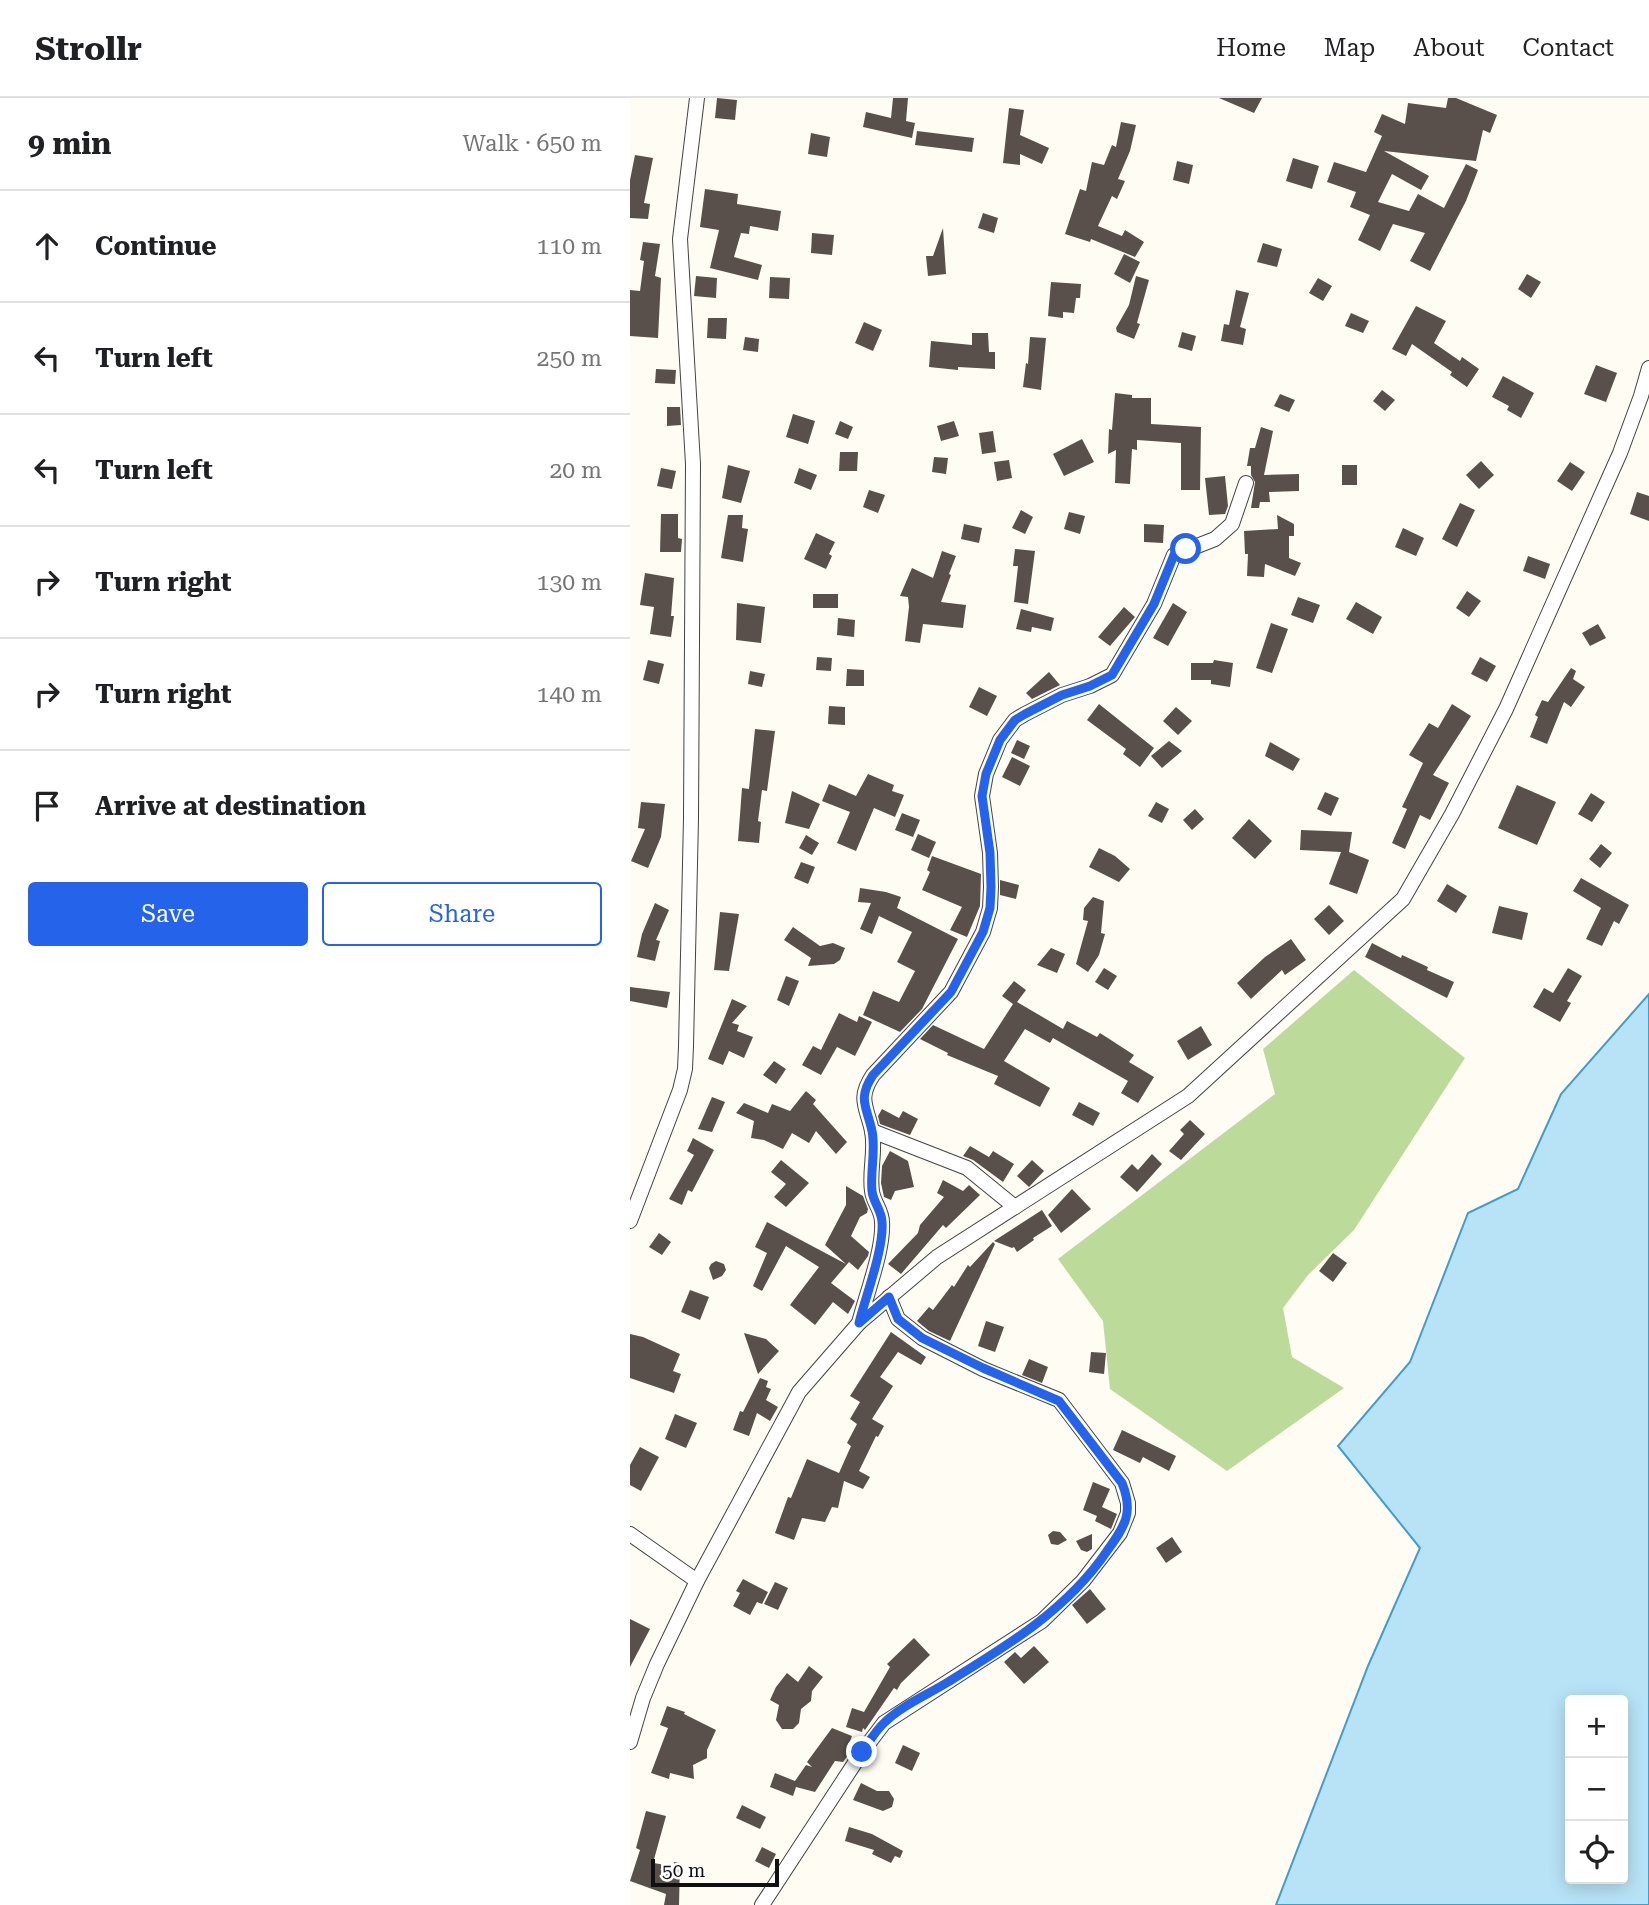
<!DOCTYPE html>
<html lang="en">
<head>
<meta charset="utf-8">
<style>
	body { margin:0; font-family:"Roboto Serif",serif; background:#f2f2f2; color:#202124 }
	.controls { position:absolute; right:21px; bottom:21px; display:grid; overflow:hidden; border-radius:7px; box-shadow:0 4px 18px #0003 }
	.controls button { width:63px; height:63px; display:grid; place-items:center; padding:0; border:0; border-bottom:2px solid #e0e0e0; background:#fff; color:#202124; font:35px sans-serif }
	.scale { position:absolute; left:21px; bottom:18px; width:128px; box-sizing:border-box; padding-left:7px; border:4px solid #101010; border-top:0; font-size:19px; line-height:24px; white-space:nowrap; color:#101010; -webkit-text-stroke:5px #fff; paint-order:stroke }
	.stop { position:absolute; width:21px; height:21px; margin:-16px; border:5px solid #2563eb; border-radius:50%; background:#fff }
	.stop.end { background:#2563eb; border-color:#fff; box-shadow:0 2px 7px #0008 }
	.list { margin:0; padding:0; list-style:none }
	h2 { display:flex; justify-content:space-between; align-items:center; height:91px; margin:0; padding:0 28px; font-size:30px }
	h2 small { font-size:23px; font-weight:400; color:#757577 }
	.list li { display:grid; grid-template-columns:46px 1fr auto; gap:21px; align-items:center; box-sizing:border-box; height:112px; padding:0 28px; border-top:2px solid #e0e0e0 }
	.list b { display:block; font-size:26px; white-space:nowrap }
	.list em { font-size:23px; font-style:normal; color:#757577 }
	.actions { display:flex; gap:14px; padding:21px 28px }
	.actions a { flex:1; padding:16px 0; border:2px solid #2563eb; border-radius:7px; text-align:center; font-size:24px; color:#2563eb }
	.actions .main { background:#2563eb; color:#fff }
	.icon { flex:none; width:38px; height:38px; fill:none; stroke:currentColor; stroke-width:2; stroke-linecap:round; stroke-linejoin:round }
	.map { position:relative; flex:none; width:1019px; height:1807px; overflow:hidden }
	header { display:flex; align-items:center; gap:42px; box-sizing:border-box; height:98px; padding:0 35px; background:#fff; border-bottom:2px solid #e0e0e0 }
	header strong { font-size:33px }
	nav { display:flex; gap:38px; margin-inline-start:auto; font-size:24px }
	main { display:flex }
	aside { flex:1; background:#fff }
	.map>svg:first-child { display:block }
	.forest { fill:#bcdb9b }
	.water { fill:#b8e3f6; stroke:#3f9ecd; stroke-width:2; fill-rule:evenodd }
	.building { fill:#59504c }
	.lines { fill:none; stroke-linecap:round; stroke-linejoin:round }
	.street-casing { stroke:#434343; stroke-width:16 }
	.street { stroke:#fff; stroke-width:14 }
	.route { stroke:#2563eb; stroke-width:9 }
</style>
</head>
<body>
<header>
<strong>Strollr</strong>
<nav><a>Home</a><a>Map</a><a>About</a><a>Contact</a></nav>
</header>
<main>
<aside>
<h2>9 min<small>Walk · 650 m</small></h2>
<ul class="list">
<li><svg class="icon" aria-label="ahead" viewBox="0 0 24 24"><path d="M12 20V5M6 11l6-6 6 6"/></svg><div><b>Continue</b></div><em>110 m</em></li>
<li><svg class="icon" aria-label="left" viewBox="0 0 24 24"><path d="M17 20v-9H6M10 6l-5 5 5 5"/></svg><div><b>Turn left</b></div><em>250 m</em></li>
<li><svg class="icon" aria-label="left" viewBox="0 0 24 24"><path d="M17 20v-9H6M10 6l-5 5 5 5"/></svg><div><b>Turn left</b></div><em>20 m</em></li>
<li><svg class="icon" aria-label="right" viewBox="0 0 24 24"><path d="M7 20v-9h11M14 6l5 5-5 5"/></svg><div><b>Turn right</b></div><em>130 m</em></li>
<li><svg class="icon" aria-label="right" viewBox="0 0 24 24"><path d="M7 20v-9h11M14 6l5 5-5 5"/></svg><div><b>Turn right</b></div><em>140 m</em></li>
<li><svg class="icon" aria-label="arrive" viewBox="0 0 24 24"><path d="M6 21V4h12l-3 4 3 4H6"/></svg><div><b>Arrive at destination</b></div></li>
</ul>
<div class="actions"><a class="main">Save</a><a>Share</a></div>
</aside>
<div class="map">
<svg width="1019" height="1807" viewBox="0 0 1019 1807">
	<rect width="100%" height="100%" fill="#fffcf3"/>
	<path class="forest" d="M724,872L835,960L724,1132L678,1177L653,1210L662,1259L714,1290L597,1373L480,1291L473,1223L428,1161L645,996L633,951Z"/>
	<path class="water" d="M1019,896V1807H646L738,1568L790,1450L708,1348L780,1264L838,1115L888,1091L931,996ZM940,1602H993V1781H940Z"/>
	<g class="building">
		<path d="M87,0L107,2L105,22L85,20Z"/>
		<path d="M263,0H278L276,23L285,25L282,40L233,29L236,14L261,20Z"/>
		<path d="M589,0H632L624,15Z"/>
		<path d="M818,0H826L867,17L860,35L853,32L846,63L754,53L799,78L791,92L762,76L748,104L779,113L788,96L814,110L836,66L848,72L836,103L800,173L780,163L795,135L763,126L750,153L728,142L740,117L720,109L726,94L697,84L704,64L736,74L752,38L744,34L752,16L775,26L778,5L816,10Z"/>
		<path d="M379,10L394,12L390,37L419,50L412,66L390,56V67L373,65Z"/>
		<path d="M491,24L506,27L500,53L488,81L495,83L487,101L482,98L468,128L492,138L495,132L514,144L505,159L461,141L460,144L435,136L450,91L456,93L462,64L474,67L482,47L486,49Z"/>
		<path d="M287,33L344,40L342,54L285,47Z"/>
		<path d="M181,35L200,39L197,59L178,56Z"/>
		<path d="M5,57L23,60L14,105L20,106L18,121L0,120V82Z"/>
		<path d="M663,60L689,68L682,91L656,83Z"/>
		<path d="M547,63L563,67L559,86L543,82Z"/>
		<path d="M75,91L108,96L107,106L151,113L148,133L120,128L119,136L111,135L104,159L132,167L128,182L80,170L89,132L70,129Z"/>
		<path d="M353,115L368,120L364,135L348,130Z"/>
		<path d="M313,130L316,176L298,178L296,158H303Z"/>
		<path d="M182,135L204,137L202,157L181,155Z"/>
		<path d="M13,144L30,146L25,178L31,180L28,240L0,238V192L10,193L14,163L10,162Z"/>
		<path d="M633,145L652,151L647,169L627,164Z"/>
		<path d="M494,156L510,164L500,185L484,176Z"/>
		<path d="M897,176L911,184L901,200L888,191Z"/>
		<path d="M66,178L87,180L86,200L64,198Z"/>
		<path d="M506,178L519,182L507,225L510,226L504,241L487,234L486,230L499,207Z"/>
		<path d="M140,179L160,180L159,201L139,200Z"/>
		<path d="M688,180L702,188L693,203L679,195Z"/>
		<path d="M421,184L451,186L450,200H446L444,215L433,214V220L418,218Z"/>
		<path d="M606,192L619,195L610,229L616,231L613,247L591,243L594,226L599,227Z"/>
		<path d="M786,208L816,223L804,245L830,263L832,259L849,271L837,289L820,277L822,274L782,246L776,258L762,251Z"/>
		<path d="M721,215L739,223L733,235L715,228Z"/>
		<path d="M78,220H97L96,241L77,240Z"/>
		<path d="M234,224L252,232L243,253L225,245Z"/>
		<path d="M552,234L566,238L562,253L548,249Z"/>
		<path d="M342,235H358L359,254H365V271L328,269V272L299,269L301,243L342,247Z"/>
		<path d="M115,239L129,241L128,254L113,252Z"/>
		<path d="M400,239L416,240L411,292L393,289L396,265L398,266Z"/>
		<path d="M966,267L987,275L976,304L954,296Z"/>
		<path d="M26,271L46,272L45,286L25,285Z"/>
		<path d="M873,278L904,295L891,320L877,312L879,308L862,299Z"/>
		<path d="M752,292L765,302L755,313L743,303Z"/>
		<path d="M485,295L502,297V300H521V326L571,329L570,392H551V345L507,342V352L502,351L500,386L485,385L486,352L478,356L479,331L482,332Z"/>
		<path d="M650,296L665,302L659,314L644,308Z"/>
		<path d="M37,309H50L51,327L37,328Z"/>
		<path d="M163,316L185,323L178,346L156,339Z"/>
		<path d="M210,323L223,329L218,341L205,336Z"/>
		<path d="M324,323L329,338L311,343L307,328Z"/>
		<path d="M631,329L643,333L634,377L669,376V393L639,394L640,404H630L629,410H621L625,384L621,377V368H617L620,350H625Z"/>
		<path d="M363,333L366,354L352,356L349,335Z"/>
		<path d="M452,341L464,364L434,378L423,356Z"/>
		<path d="M210,354H228L227,373H209Z"/>
		<path d="M304,359L318,360L316,376L302,374Z"/>
		<path d="M379,362L382,380L367,383L364,364Z"/>
		<path d="M851,363L864,377L849,391L836,377Z"/>
		<path d="M940,364L955,374L942,393L927,383Z"/>
		<path d="M98,367L120,373L111,405L92,400Z"/>
		<rect x="712" y="367" width="15" height="20"/>
		<path d="M31,370L46,373L42,391L27,388Z"/>
		<path d="M169,370L187,377L181,392L164,385Z"/>
		<path d="M595,378L598,408L595,416L579,417L575,380Z"/>
		<path d="M239,392L255,397L248,415L233,409Z"/>
		<path d="M1007,394L1019,398V423L1000,416Z"/>
		<path d="M830,405L845,412L827,449L812,441Z"/>
		<path d="M391,412L403,419L395,436L382,430Z"/>
		<path d="M439,414L455,418L450,436L434,431Z"/>
		<path d="M31,416H48V440L52,441L51,454H30Z"/>
		<path d="M98,417H113L112,430L118,431L113,464L91,460Z"/>
		<path d="M647,417L664,426V438H659V460L671,465L665,478L635,466L634,479L617,478L618,456H615L614,433L648,431Z"/>
		<path d="M334,426L352,430L349,445L331,441Z"/>
		<path d="M514,426L534,427L533,445L514,444Z"/>
		<path d="M773,430L794,440L786,458L765,449Z"/>
		<path d="M186,435L205,444L199,456L202,458L196,471L174,461Z"/>
		<path d="M385,451L405,453L398,506L384,504L388,468H383Z"/>
		<path d="M312,453L326,458L319,476L321,477L311,504L336,507L333,530L293,526L290,545L275,543L279,509L278,499L270,498L282,470L303,480Z"/>
		<path d="M898,458L920,466L915,481L893,473Z"/>
		<path d="M15,475L44,480L41,518H44L41,539L20,536L24,509L10,507Z"/>
		<path d="M837,493L851,503L839,519L826,510Z"/>
		<rect x="183" y="496" width="25" height="14"/>
		<path d="M668,499L690,507L683,525L661,517Z"/>
		<path d="M726,504L752,519L743,536L716,521Z"/>
		<path d="M107,505L135,509L131,545L106,542Z"/>
		<path d="M543,505L557,514L538,548L523,540Z"/>
		<path d="M494,509L505,519L480,548L468,539Z"/>
		<path d="M391,511L424,520L421,533L402,529L401,534L386,531Z"/>
		<path d="M208,520L225,522L224,539L207,537Z"/>
		<path d="M641,525L658,531L642,575L626,570Z"/>
		<path d="M968,526L976,540L960,548L952,535Z"/>
		<path d="M187,559L202,560L201,573L186,572Z"/>
		<path d="M850,559L866,568L857,584L841,576Z"/>
		<path d="M18,562L34,566L29,586L13,582Z"/>
		<path d="M584,562L603,565L600,589L581,586V582H561V565H583Z"/>
		<path d="M941,570L946,573L943,581L955,589L941,609L934,604L917,646L900,639L908,619L905,617L912,602L918,604Z"/>
		<path d="M217,571L234,572V588H216Z"/>
		<path d="M120,573L135,576L132,589L118,586Z"/>
		<path d="M419,574L430,587L402,601L396,595Z"/>
		<path d="M349,589L367,598L357,618L339,609Z"/>
		<path d="M469,606L524,650L510,669L493,656L496,651L457,622Z"/>
		<path d="M822,606L841,618L803,677L819,685L800,722L790,717L775,751L762,745L777,711L772,709L793,665L779,657L799,625L808,630Z"/>
		<path d="M199,608L215,609V627L198,626Z"/>
		<path d="M546,609L562,623L548,637L533,623Z"/>
		<path d="M125,631L145,633L137,693L132,692L128,723L131,724L129,745L108,743L112,690L119,691Z"/>
		<path d="M387,642L400,648L394,661L381,655Z"/>
		<path d="M539,643L552,653L532,670L521,658Z"/>
		<path d="M640,644L670,661L663,673L635,658Z"/>
		<path d="M382,659L400,668L390,688L372,679Z"/>
		<path d="M238,676L264,687L262,693L274,697L265,719L244,710L226,753L207,745L220,714L192,703L199,686L226,698Z"/>
		<path d="M887,687L926,704L907,747L868,730Z"/>
		<path d="M162,693L190,706L179,731L155,725Z"/>
		<path d="M695,694L709,700L701,718L687,711Z"/>
		<path d="M961,695L975,704L962,724L948,716Z"/>
		<path d="M11,704L35,706L31,739L18,770L1,763L15,731L8,730Z"/>
		<path d="M526,704L539,711L532,725L518,718Z"/>
		<path d="M565,711L574,721L562,732L553,722Z"/>
		<path d="M272,715L290,722L283,739L265,732Z"/>
		<path d="M619,721L642,743L625,761L602,740Z"/>
		<path d="M671,732L722,734L719,754L739,762L727,796L699,786L711,754L670,752Z"/>
		<path d="M288,736L306,744L299,760L281,752Z"/>
		<path d="M176,737L189,745L182,757L169,750Z"/>
		<path d="M971,746L982,755L970,770L959,761Z"/>
		<path d="M469,750L485,758L500,771L489,784L459,769Z"/>
		<path d="M302,758L351,776L350,808L337,839L320,832L332,809L292,792L300,774L297,772Z"/>
		<path d="M171,764L185,769L178,786L164,780Z"/>
		<path d="M951,780L999,807L989,826L984,823L972,848L956,841L971,810L943,793Z"/>
		<path d="M370,782L389,787L386,801L370,797Z"/>
		<path d="M817,786L837,798L826,815L807,803Z"/>
		<path d="M230,790L256,794L271,799L267,810L328,841L292,911L270,934L233,917L243,893L269,904L285,873L267,864L282,834L249,818L242,836L230,831L241,805L228,804Z"/>
		<path d="M463,799L474,803L471,835L475,836L469,857L458,874L446,866L458,823L453,822L454,810Z"/>
		<path d="M25,805L39,812L26,842L30,843L25,863L7,859L12,836Z"/>
		<path d="M699,807L714,823L699,837L684,821Z"/>
		<path d="M869,808L898,815L892,842L862,835Z"/>
		<path d="M90,814L109,816L99,873L84,872Z"/>
		<path d="M163,829L190,848L203,845L215,850L210,862L204,866L178,868L181,860L154,842Z"/>
		<path d="M661,841L676,862L655,877L652,872L621,901L607,885L635,859Z"/>
		<path d="M742,845L771,860L772,857L798,869L797,872L824,884L817,900L735,859Z"/>
		<path d="M421,850L435,856L427,875L407,867Z"/>
		<path d="M474,870L487,878L478,892L465,884Z"/>
		<path d="M938,870L952,878L937,903L941,905L930,924L903,909L914,890L923,895Z"/>
		<path d="M156,878L169,883L159,908L147,902Z"/>
		<path d="M384,883L396,892L387,904L433,931L437,923L467,939L470,935L504,957L499,964L524,979L508,1005L491,995L498,983L423,940L420,945L395,931L374,963L420,990L410,1009L364,986L368,978L317,957L318,955L290,941L303,927L354,951L383,906L372,898Z"/>
		<path d="M0,889L40,894L37,910L0,903Z"/>
		<path d="M102,901L117,908L102,925L109,927L107,933L123,939L114,960L99,953L93,967L78,961Z"/>
		<path d="M209,915L227,924L229,918L242,924L225,958L207,949L191,977L172,967L183,948L191,952Z"/>
		<path d="M571,928L582,947L558,962L547,943Z"/>
		<path d="M144,963L156,971L146,986L133,977Z"/>
		<path d="M176,993L186,1002L183,1006L217,1044L206,1056L186,1033L179,1045L162,1035L153,1051L134,1042L121,1040L124,1023L106,1015L114,1005L138,1015L142,1006L160,1013Z"/>
		<path d="M82,999L95,1004L82,1034L68,1031Z"/>
		<path d="M449,1004L470,1015L463,1028L442,1017Z"/>
		<path d="M252,1011L269,1020L273,1013L288,1021L280,1037L250,1026L248,1018Z"/>
		<path d="M560,1022L575,1036L551,1062L539,1053L554,1036L550,1032Z"/>
		<path d="M63,1040L84,1052L62,1094L58,1092L52,1107L39,1101L64,1057L57,1053Z"/>
		<path d="M340,1048L359,1059L363,1053L384,1066L373,1084L343,1062L333,1058Z"/>
		<path d="M260,1053L278,1063L284,1089L265,1093L261,1102L254,1099L251,1085L252,1068Z"/>
		<path d="M522,1056L532,1066L507,1094L490,1079L502,1066L508,1072Z"/>
		<path d="M151,1062L179,1085L156,1109L144,1099L156,1086L141,1074Z"/>
		<path d="M402,1062L414,1073L399,1089L387,1078Z"/>
		<path d="M313,1082L333,1093L339,1087L350,1097L316,1130L313,1127L271,1176L258,1166L288,1135L290,1127L314,1099L307,1095Z"/>
		<path d="M216,1088L233,1098L238,1111L237,1115L230,1119L221,1138L239,1154L238,1158L228,1172L219,1164L201,1185L225,1203L218,1216L203,1204L185,1227L160,1207L189,1169L156,1148L132,1193L123,1188L137,1155L125,1149L137,1124L216,1166L195,1147L216,1107Z"/>
		<path d="M442,1091L461,1111L431,1135L418,1117Z"/>
		<path d="M412,1112L422,1128L403,1140L404,1142L387,1154L384,1149L382,1150L364,1143Z"/>
		<path d="M29,1135L41,1144L32,1157L19,1149Z"/>
		<path d="M363,1144L365,1146L320,1243L299,1233L287,1223L299,1209L303,1212L322,1187L324,1189L338,1167L340,1169Z"/>
		<path d="M703,1155L717,1165L703,1184L689,1173Z"/>
		<path d="M86,1163L94,1166L96,1172L92,1178L83,1182L79,1170L81,1166Z"/>
		<path d="M60,1192L79,1199L70,1222L51,1214Z"/>
		<path d="M356,1223L374,1229L365,1254L348,1248Z"/>
		<path d="M261,1234L296,1259L291,1267L268,1254L250,1279L263,1288L242,1321L254,1328L248,1339L246,1338L229,1373L240,1379L233,1391L214,1383L208,1410L202,1409L195,1424L172,1420L164,1442L145,1435L158,1399L161,1400L177,1361L209,1375L221,1348L217,1345L227,1326L220,1321L230,1304L220,1298Z"/>
		<path d="M114,1235L136,1241L149,1253L128,1276Z"/>
		<path d="M0,1236L13,1239L50,1256L43,1273L51,1276L44,1295L0,1280Z"/>
		<path d="M461,1254L476,1255L474,1276L459,1274Z"/>
		<path d="M399,1261L418,1269L412,1285L392,1277Z"/>
		<path d="M130,1280L138,1283L136,1289L141,1291L136,1302L148,1309L140,1323L127,1315L119,1338L103,1332L110,1313L113,1314Z"/>
		<path d="M45,1316L67,1325L56,1350L35,1341Z"/>
		<path d="M492,1332L546,1358L539,1373L513,1359L510,1365L483,1352Z"/>
		<path d="M10,1349L29,1359L11,1393L0,1387V1367Z"/>
		<path d="M463,1384L480,1391L472,1409L487,1416L481,1431L465,1423L467,1418L453,1412Z"/>
		<path d="M423,1433L430,1434L437,1442L428,1447L421,1446L418,1437Z"/>
		<path d="M462,1436V1451L457,1454L451,1452L446,1443Z"/>
		<path d="M542,1439L552,1454L536,1465L526,1450Z"/>
		<path d="M113,1481L138,1494L132,1506L127,1504L120,1517L103,1508L110,1495L106,1493Z"/>
		<path d="M145,1484L158,1490L148,1512L134,1506Z"/>
		<path d="M460,1491L476,1511L457,1526L442,1507Z"/>
		<path d="M0,1521L20,1531L0,1569Z"/>
		<path d="M284,1540L300,1557L271,1585L267,1592L264,1590L235,1632L233,1630L232,1634L216,1629L222,1610L234,1614L260,1569L257,1566Z"/>
		<path d="M404,1548L419,1564L394,1586L374,1564L385,1554L391,1560Z"/>
		<path d="M179,1568L193,1579L182,1593L181,1603L171,1611L169,1625L163,1631H152L146,1622L149,1607L140,1602L146,1589L157,1575L168,1584Z"/>
		<path d="M37,1608L55,1614L54,1616L86,1632L77,1652V1660L63,1667L64,1681L40,1675L39,1681L21,1675L38,1630L30,1627Z"/>
		<path d="M202,1630L222,1638L216,1654L219,1656L213,1664L205,1663L185,1694L166,1689L163,1698L140,1689L145,1675L165,1683L176,1667L182,1669L177,1664Z"/>
		<path d="M273,1647L290,1655L282,1673L265,1665Z"/>
		<path d="M231,1685L247,1693H259L264,1701L262,1709L253,1713L223,1702Z"/>
		<path d="M112,1707L136,1719L130,1731L106,1720Z"/>
		<path d="M16,1713L36,1718L23,1765L43,1768L44,1764L50,1765L49,1807H34L36,1796L0,1783L10,1752L6,1750Z"/>
		<path d="M219,1729L242,1736L273,1753L270,1760L265,1758L261,1765L242,1756L244,1752L215,1743Z"/>
		<path d="M132,1749L146,1756L139,1770L125,1763Z"/>
	</g>
	<g class="lines">
		<defs>
			<g id="street">
				<path d="M242,1033L337,1070L385,1109"/>
				<path d="M0,1123L50,992L55,971L56,948L61,720L63,366L50,141L67,0"/>
				<path d="M229,1225C236,1197 254,1151 252,1124C252,1112 243,1104 242,1093C239,1074 246,1052 242,1033C237,1009 227,1001 243,977L321,894L353,834L360,810L361,789L360,755L352,698L356,676L370,642L385,622L395,616L432,597L460,588L482,577L524,506L544,457L585,441L602,426L616,385"/>
				<path d="M0,1436L67,1483"/>
				<path d="M0,1644L13,1600L27,1566L67,1483L169,1294L229,1225L307,1159L558,998L773,801L822,716L876,611L990,355L1011,298L1019,270"/>
				<path d="M132,1807L232,1654L254,1625L412,1523L453,1483L490,1435L498,1415V1405L492,1385L429,1302L353,1271L292,1240L268,1221L259,1199"/>
			</g>
		</defs>
		<use href="#street" class="street-casing"/>
		<use href="#street" class="street"/>
	</g>
	<g class="lines">
		<path class="route" d="M232,1654C239,1644 246,1632 255,1624C273,1607 297,1597 318,1584C377,1548 438,1511 477,1453C495,1428 504,1415 492,1385L429,1303L353,1270L292,1240L268,1221L259,1199L229,1225C236,1197 254,1151 252,1124C252,1113 243,1104 242,1093C240,1074 246,1052 242,1033C237,1009 227,1001 243,977L321,894L353,834L360,810L361,789L360,755L352,698L356,676L370,642L385,622L395,616L432,597L460,588L482,577L524,506L544,457L556,451"/>
	</g>
</svg>
<div class="controls">
<button>+</button>
<button>−</button>
<button><svg class="icon" aria-label="locate" viewBox="0 0 24 24"><circle cx="12" cy="12" r="6"/><path d="M12 2v4M12 18v4M2 12h4M18 12h4"/></svg></button>
</div>
<div class="scale">50 m</div>
<div class="stop" style="left:556px;top:451px"></div>
<div class="stop end" style="left:232px;top:1654px"></div>
</div>
</main>
</body>
</html>
